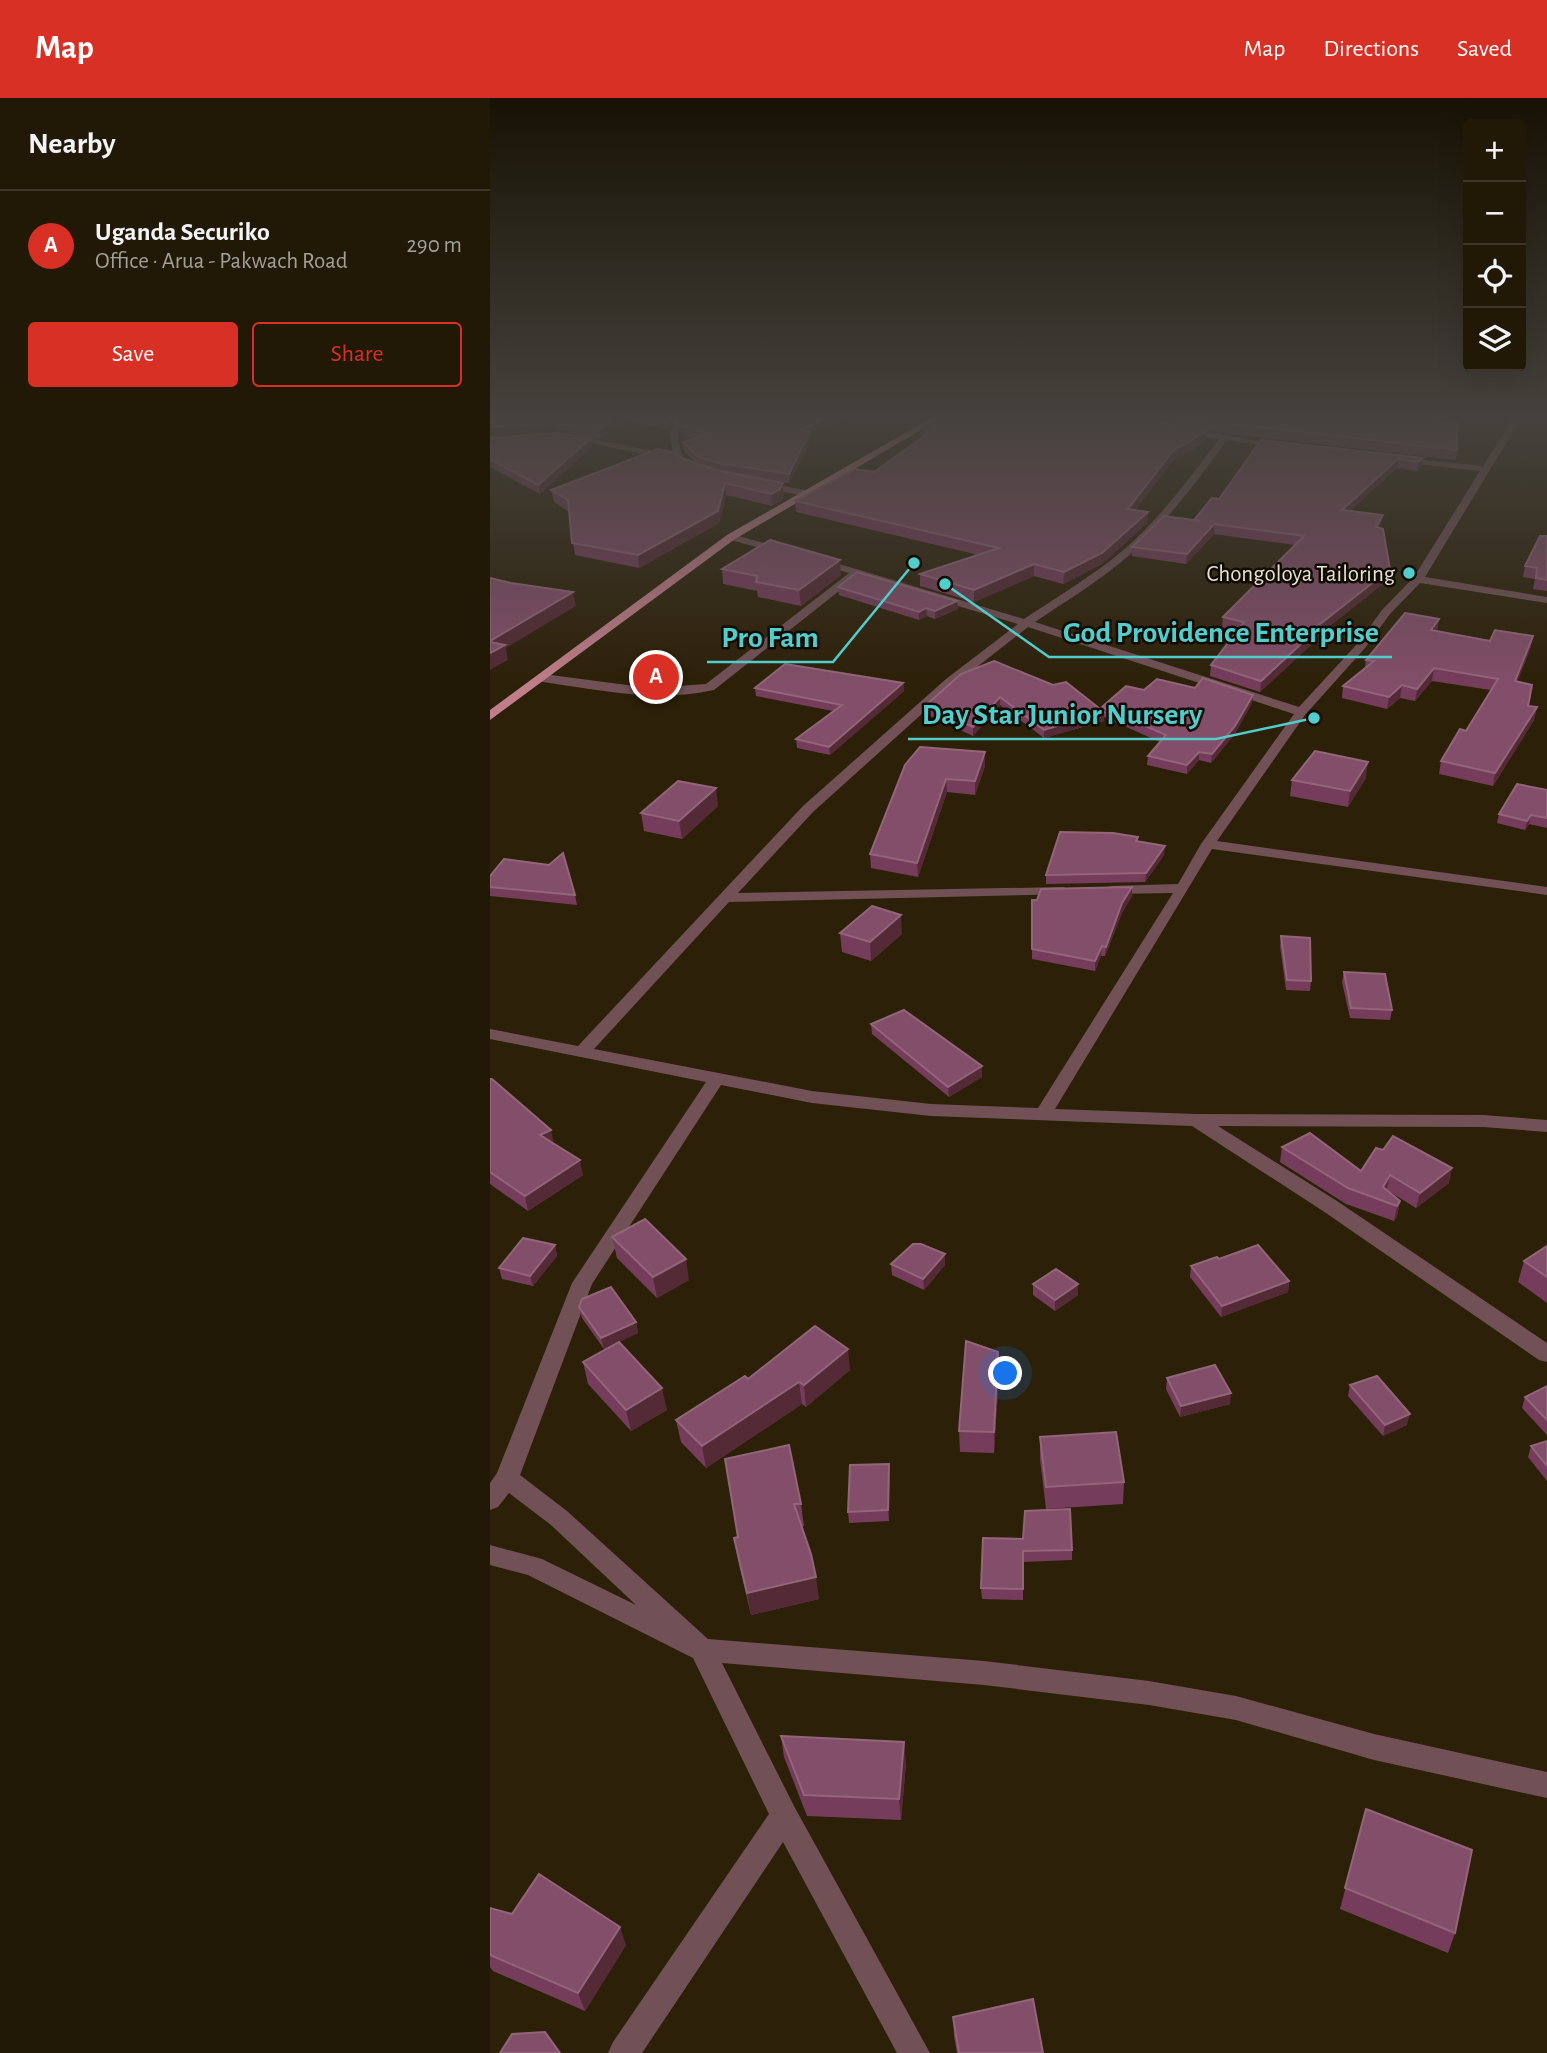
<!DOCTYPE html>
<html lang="en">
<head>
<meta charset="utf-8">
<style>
	body { margin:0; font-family:"Alegreya Sans",sans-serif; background:#292110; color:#f1f3f6 }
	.controls { position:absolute; right:21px; top:21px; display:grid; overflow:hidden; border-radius:7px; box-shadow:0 7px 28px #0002 }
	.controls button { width:63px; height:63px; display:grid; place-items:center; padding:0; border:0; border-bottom:2px solid #3e3728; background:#211806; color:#f1f3f6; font:35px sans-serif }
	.you { position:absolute; left:516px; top:1276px; width:24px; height:24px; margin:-18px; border:5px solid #fff; border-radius:50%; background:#1a73e8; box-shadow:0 0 0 10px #1a73e833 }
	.badge { display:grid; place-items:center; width:46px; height:46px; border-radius:50%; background:#d93025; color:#fff; font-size:23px; font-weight:700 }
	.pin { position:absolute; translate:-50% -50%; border:4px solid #fff; box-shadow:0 2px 7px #0006 }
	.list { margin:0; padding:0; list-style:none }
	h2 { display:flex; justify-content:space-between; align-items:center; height:91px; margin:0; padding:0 28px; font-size:30px }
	h2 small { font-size:23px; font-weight:400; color:#a2a09b }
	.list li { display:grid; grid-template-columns:46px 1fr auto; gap:21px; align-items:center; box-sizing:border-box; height:112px; padding:0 28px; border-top:2px solid #3e3728 }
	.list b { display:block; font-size:26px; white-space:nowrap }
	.list p { margin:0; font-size:23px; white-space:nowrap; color:#a2a09b }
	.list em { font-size:23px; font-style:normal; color:#a2a09b }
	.actions { display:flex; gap:14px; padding:21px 28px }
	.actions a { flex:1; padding:16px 0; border:2px solid #d93025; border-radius:7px; text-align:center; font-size:24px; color:#d93025 }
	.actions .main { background:#d93025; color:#fff }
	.icon { flex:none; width:38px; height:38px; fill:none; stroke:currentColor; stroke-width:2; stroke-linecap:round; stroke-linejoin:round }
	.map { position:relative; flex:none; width:1057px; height:1955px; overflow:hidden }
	header { display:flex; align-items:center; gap:42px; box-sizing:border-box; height:98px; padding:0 35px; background:#d93025; color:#fff }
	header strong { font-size:33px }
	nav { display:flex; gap:38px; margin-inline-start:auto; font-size:24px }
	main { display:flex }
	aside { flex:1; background:#211806 }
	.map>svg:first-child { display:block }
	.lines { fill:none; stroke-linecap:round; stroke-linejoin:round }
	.minor { fill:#715156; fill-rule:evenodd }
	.major { fill:#bf7e89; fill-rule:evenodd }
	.wall { fill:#763c5c }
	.shaded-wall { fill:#532a35 }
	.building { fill:#824e69; stroke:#926579; stroke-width:2 }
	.poi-dot { fill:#52cdcd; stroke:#100b03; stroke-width:2.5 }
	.labels { text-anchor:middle; stroke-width:5; stroke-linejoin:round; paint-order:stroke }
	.far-poi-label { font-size:23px; fill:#e8e1d2; stroke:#100b03; text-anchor:end }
	.leader { fill:none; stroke:#52cdcd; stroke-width:2.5 }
	.callout-dot { fill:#52cdcd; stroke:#100b03; stroke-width:2.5 }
	.callout-label { font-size:30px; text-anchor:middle; font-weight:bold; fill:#52cdcd; stroke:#100b03; stroke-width:5; stroke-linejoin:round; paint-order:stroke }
</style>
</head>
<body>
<header>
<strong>Map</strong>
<nav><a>Map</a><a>Directions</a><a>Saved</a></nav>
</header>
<main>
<aside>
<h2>Nearby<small></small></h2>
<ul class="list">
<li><span class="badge">A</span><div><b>Uganda Securiko</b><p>Office · Arua - Pakwach Road</p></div><em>290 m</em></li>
</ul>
<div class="actions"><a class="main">Save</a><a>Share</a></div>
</aside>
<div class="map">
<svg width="1057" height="1955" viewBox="0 0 1057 1955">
	<rect width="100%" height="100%" fill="#2c2008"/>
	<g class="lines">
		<g class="minor">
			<path d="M186,315H194C186,335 186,350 199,367L195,370L184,359L180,362L73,339L77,336L183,357L180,335Z"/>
			<path d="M687,315H697L669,329L662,327Z"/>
			<path d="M1017,315H1025L1030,322L935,479L1057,499V505L930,485L900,516L875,550L815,617L727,743L1057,789V797L722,751L565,1011L706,1016L993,1017L1057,1022V1034L993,1029L728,1028L847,1103L1057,1245V1264L1049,1262L833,1113L702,1028L441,1018L322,1005L231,987L102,1186L30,1377L77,1413L218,1541L494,1563L659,1583L746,1598L884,1636L1057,1674V1700L884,1662L746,1622L659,1607L494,1587L232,1565L304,1708L440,1955H407L293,1744L152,1955H118L123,1944L279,1716L203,1560L38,1477L0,1467V1447L52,1461L146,1507L61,1427L19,1395L8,1409L0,1412V1385L7,1375L82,1185L216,984L0,941V931L88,948L313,708L456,581L528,526L368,478L224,592C167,605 110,592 53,584L47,580L53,576L160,590L216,586L359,475L325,465V461L329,460L534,521C563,502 593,483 620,463C663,430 697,384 729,341L692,335L695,330L796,348L792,351L737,342C705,386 672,431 630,465C603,487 573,505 545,524L809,609L867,546L892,512L924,479L990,373L910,364L907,363V359L993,368L1022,322ZM538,529L804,616L711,746L688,786L620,788L613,792L620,796L683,795L548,1010L441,1006L322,993L104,951L239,804L579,796L581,793L574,789L248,795L323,714L464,587Z"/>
			<path d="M269,383L314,392L319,395L314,398L266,388L264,386Z"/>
			<path d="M241,436L296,451L297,453L292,456L237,441L236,439Z"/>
		</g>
		<path class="major" d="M450,315H460L245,441L0,622V612L237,437Z"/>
	</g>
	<g class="wall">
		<path d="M0,315H184L178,332L133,320L111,341L66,332L0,338Z"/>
		<path d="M194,315H363L320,336L321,342L299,385L271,381L293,385L294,397L291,403L282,408L236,397L229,425L149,470L85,457L79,414L64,404L61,392L192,360L207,366L194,353L193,344L205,340L191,336L190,327Z"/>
		<path d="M460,315H954L947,324L967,352L966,362L733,335L680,326L681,317L661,322L716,343L681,365L645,412L658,414L657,425L612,466L573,486L544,478L484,504L430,488V476L489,457L306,414L305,403L384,374L435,337H433V327Z"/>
		<path d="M0,340H101L102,349L50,396L0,369Z"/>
		<path d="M771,342L933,360L931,369L927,373L907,370L860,413L891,426L889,430L900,471L899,481L822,542V546L770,594L720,578L721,567L747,533L732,529L733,519L805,447L724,436L696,466L642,458V449L704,422L729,401Z"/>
		<path d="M1057,438V493L1043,491L1045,481L1033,479L1035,468Z"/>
		<path d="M232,471L351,477L311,508L268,499L267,493L233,486Z"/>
		<path d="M348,489L468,511L445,521L437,518L429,522L349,497Z"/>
		<path d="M949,521L947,533L1041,549L1027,584L1038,608L1047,609L1044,622L1003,688L949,676L951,663L976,633L1001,592L942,583L925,603L910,600L897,611L852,600L853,588L875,569L876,562Z"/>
		<path d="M413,585L414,593L340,657L307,650L306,641L343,613L266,598L265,590Z"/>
		<path d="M563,587L612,612V609L654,592L705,590L763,597L762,605L744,637L721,665L709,662L697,676L657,667L658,658L670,644L614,619V623L554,640L510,607L483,638L436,616V607Z"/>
		<path d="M495,654V668L485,697L457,694L428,779L381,770L380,756L415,667Z"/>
		<path d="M876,680L858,709L800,698L802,682Z"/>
		<path d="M1057,692V730L1039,726L1035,732L1007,725L1009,716Z"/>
		<path d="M228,708L192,741L154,733L151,715Z"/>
		<path d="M648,743L674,757L655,784L556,786V777Z"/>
		<path d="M0,778L85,797L87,807L0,798Z"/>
		<path d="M642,789V798L632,815L615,858H611L605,873L542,861V802Z"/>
		<path d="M350,835L412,836L381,863L352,854Z"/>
		<path d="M791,838L821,883L820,893L796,892L790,848Z"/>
		<path d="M854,874L902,912L900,922L860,920L852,884Z"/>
		<path d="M381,926L492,968V979L459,999L382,936Z"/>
		<path d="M0,981L64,1046L93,1077L38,1113L0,1086Z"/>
		<path d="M792,1049L871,1073L959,1085L926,1110L897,1092L910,1103L907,1118L904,1123L856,1106L790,1064Z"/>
		<path d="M122,1139L199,1182L167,1200L127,1160Z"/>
		<path d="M65,1147L67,1158L43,1188L12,1181L9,1170Z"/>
		<path d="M1057,1148V1205L1028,1184L1034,1163Z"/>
		<path d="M455,1156V1167L434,1192L402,1177L401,1166Z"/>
		<path d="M729,1161L799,1183L798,1194L731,1219L700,1179L701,1168Z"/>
		<path d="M543,1186H588V1197L565,1213L543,1197Z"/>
		<path d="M89,1209L146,1224L148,1235L129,1244L177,1312L141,1333L98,1286L93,1264L125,1246L114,1251L92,1220Z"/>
		<path d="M360,1272L316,1309L312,1306L216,1370L191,1344L186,1322L258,1281Z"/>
		<path d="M509,1276L504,1355L470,1354L469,1333Z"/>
		<path d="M677,1280L740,1306L690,1319L676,1291Z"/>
		<path d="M860,1287L917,1327L893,1338L858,1298Z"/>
		<path d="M1057,1288V1337L1032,1310L1035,1299Z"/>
		<path d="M550,1339L634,1384L633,1406L556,1411L550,1361Z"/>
		<path d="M1057,1343V1383L1038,1359L1041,1348Z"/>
		<path d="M235,1361L311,1406L314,1428H311L329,1501L261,1517L248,1462L244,1440L248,1439Z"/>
		<path d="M399,1366V1423L359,1425L358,1414Z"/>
		<path d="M533,1441L582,1452V1462L533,1464V1502L492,1501L491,1490Z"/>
		<path d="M291,1638L416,1665L411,1722L317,1718L294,1659Z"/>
		<path d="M876,1711L965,1835L958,1855L850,1811Z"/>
		<path d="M0,1810L136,1847L95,1913L3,1873L0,1869Z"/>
		<path d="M463,1919L553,1955H467L464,1938Z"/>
	</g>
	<g class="shaded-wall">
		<path d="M129,315H133V320L111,341L109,332Z"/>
		<path d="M180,315H184L178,332L177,324Z"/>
		<path d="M346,315H363L320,336L321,342L299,385V376L311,332Z"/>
		<path d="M660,315H688L660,322Z"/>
		<path d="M948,315H954L940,333L941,323Z"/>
		<path d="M64,324L66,332L0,338V329Z"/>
		<path d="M716,333V343L681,365L638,422V411L682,354Z"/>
		<path d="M101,340L102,349L50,396L48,387Z"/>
		<path d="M933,360L931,369L927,373L928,364Z"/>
		<path d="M908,361L907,370L851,421L852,412Z"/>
		<path d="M235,385L236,397L229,425L149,470L148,457Z"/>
		<path d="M293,385L294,397L291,403L282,408L281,396Z"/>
		<path d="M658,414L657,425L612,466L573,486L574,474Z"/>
		<path d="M893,417L891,426L885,439L886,429Z"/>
		<path d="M724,426V436L696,466L697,456Z"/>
		<path d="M350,462L351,477L311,508L309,492Z"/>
		<path d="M544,466V478L484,504V492Z"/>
		<path d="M900,471L899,481L822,542V546L770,594L771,583L820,534Z"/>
		<path d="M83,494L86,508L16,550L18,562L0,572V543Z"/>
		<path d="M467,503L468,511L445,521V513Z"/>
		<path d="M436,510L437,518L429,522V514Z"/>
		<path d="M949,521L947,532L939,544L941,532Z"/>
		<path d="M1043,538L1041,549L1022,596L1025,583Z"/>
		<path d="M944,570L942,583L925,603L927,591Z"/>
		<path d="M413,585L414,593L340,657L339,649Z"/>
		<path d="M912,587L910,600L897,611L899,599Z"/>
		<path d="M763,597L762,605L744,637L721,665L722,656Z"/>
		<path d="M510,599V607L483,638V629Z"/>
		<path d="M1047,609L1044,622L1003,688L1005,675Z"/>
		<path d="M614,614V623L554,640V632Z"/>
		<path d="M495,654V668L485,697V683Z"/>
		<path d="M709,654V662L697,676V667Z"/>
		<path d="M878,664L876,680L858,709L860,693Z"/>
		<path d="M456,681L457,694L428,779L427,765Z"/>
		<path d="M226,690L228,708L192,741L189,723Z"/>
		<path d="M1041,717L1039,726L1035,732L1037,723Z"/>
		<path d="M675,748L674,757L655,784L656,775Z"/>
		<path d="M642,789V798L632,815L615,858L616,849L632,805Z"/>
		<path d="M411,817L412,836L381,863L380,844Z"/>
		<path d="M612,848L611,858L605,873V863Z"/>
		<path d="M492,968V979L459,999L458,989Z"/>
		<path d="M61,1032L64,1047L50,1037Z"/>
		<path d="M90,1062L93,1077L38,1113L35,1098Z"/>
		<path d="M962,1070L959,1085L926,1110L930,1095Z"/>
		<path d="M900,1077L897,1092L893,1089Z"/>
		<path d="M910,1103L907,1118L904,1123L907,1108Z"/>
		<path d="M65,1147L67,1158L43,1188L40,1178Z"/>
		<path d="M455,1156V1167L434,1192L433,1181Z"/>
		<path d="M196,1161L199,1182L167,1200L163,1179Z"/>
		<path d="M799,1183L798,1194L731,1219L732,1208Z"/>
		<path d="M588,1186V1197L565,1213V1202Z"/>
		<path d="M146,1224L148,1235L114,1251L111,1240Z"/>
		<path d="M358,1251L360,1272L316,1309L314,1287Z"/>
		<path d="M508,1254L509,1276L504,1355V1334Z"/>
		<path d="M309,1284L312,1306L216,1370L212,1348Z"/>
		<path d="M172,1290L177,1312L141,1333L136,1312Z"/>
		<path d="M741,1295L740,1306L690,1319L691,1308Z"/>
		<path d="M920,1316L917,1327L893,1338L895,1327Z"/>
		<path d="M399,1366L400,1377L399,1423L398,1412Z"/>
		<path d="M326,1479L329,1501L261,1517L257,1495Z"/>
		<path d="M414,1644L416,1665L411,1722L409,1701Z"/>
		<path d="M130,1829L136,1847L95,1913L88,1895Z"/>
	</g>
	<g class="building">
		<path d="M0,315H129L109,332L64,324L0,329Z"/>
		<path d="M144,315H180L177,324Z"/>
		<path d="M194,315H346L311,332L320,333L299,376L229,365L208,359L193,344L218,335L190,327Z"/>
		<path d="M460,315H622L716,333L682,354L638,411L658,414L612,455L574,474L544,466L484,492L430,476L509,450L305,403L365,371L384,374L447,329L433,327Z"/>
		<path d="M684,315H948L941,323L967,325V352L734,325L681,316Z"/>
		<path d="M64,335L101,340L48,387L0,361V340Z"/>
		<path d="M771,342L933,360L928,364L908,361L852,412L893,417L886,429L893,431L900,471L820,534L823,535L771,583L721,567L754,524L733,519L814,438L724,426L697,456L642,449L674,418L710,423L704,422L722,400L729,401Z"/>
		<path d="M168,351L183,354L192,360L225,372L293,385L290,391L281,396L235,385L228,413L148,457L82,445L78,402L61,392Z"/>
		<path d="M1050,438H1057V482L1046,480L1047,470L1035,468Z"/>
		<path d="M280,442L350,462L309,492L266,484L267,478L232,471Z"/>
		<path d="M367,474L467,503L445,513L436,510L429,514L348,489Z"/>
		<path d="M0,480L21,485L83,494L0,543Z"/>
		<path d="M915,515L949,521L941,532L1000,543L1005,532L1043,538L1025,583L1042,587L1038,608L1047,609L1005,675L951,663L970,631L976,633L1008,581L944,570L927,591L912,587L899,599L853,588L884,563L876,562Z"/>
		<path d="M0,544L15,547L0,555Z"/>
		<path d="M504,563L563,587L576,584L614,614L554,632L510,599L483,629L436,607L471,576Z"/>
		<path d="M295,566L413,585L339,649L306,641L352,607L265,590Z"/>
		<path d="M713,580L763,597L745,628L722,656L709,654L697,667L658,658L676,637L612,609L636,588L654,592L667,581L705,590Z"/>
		<path d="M430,649L495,654L485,683L456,681L427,765L380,756L415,667Z"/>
		<path d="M825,653L878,664L860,693L802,682Z"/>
		<path d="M188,683L226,690L189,723L151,715Z"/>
		<path d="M1027,686L1057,692V720L1041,717L1037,723L1009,716Z"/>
		<path d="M570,734L623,735L648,739L646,743L675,748L656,775L556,777Z"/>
		<path d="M73,755L85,797L0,789V778L14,761L59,767Z"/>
		<path d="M642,789L632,805L616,849L612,848L605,863L542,851V802H547L551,791Z"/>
		<path d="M382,808L411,817L380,844L350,835Z"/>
		<path d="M791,838L820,840L821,883L797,882Z"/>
		<path d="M854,874L895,876L902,912L861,910Z"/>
		<path d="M414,912L492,968L458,989L381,926Z"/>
		<path d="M0,981H2L61,1032L50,1037L90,1062L35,1098L0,1074Z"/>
		<path d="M820,1035L871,1073L886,1050L893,1052L903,1038L962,1070L930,1095L900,1077L893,1089L910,1103L907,1108L858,1090L792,1049Z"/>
		<path d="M155,1121L196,1161L163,1179L122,1139Z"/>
		<path d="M33,1140L65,1147L40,1178L9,1170Z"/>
		<path d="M423,1146H431L455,1156L433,1181L401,1166Z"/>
		<path d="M768,1147L799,1183L732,1208L701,1168L727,1159L729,1161Z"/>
		<path d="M1057,1148V1179L1034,1163Z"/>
		<path d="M566,1171L588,1186L565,1202L543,1186Z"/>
		<path d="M121,1189L146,1224L111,1240L89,1209L92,1201Z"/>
		<path d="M325,1228L358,1251L314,1287L309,1284L212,1348L186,1322L255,1278L258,1281Z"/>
		<path d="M476,1243L508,1254L504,1334L469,1333Z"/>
		<path d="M129,1244L172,1290L136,1312L93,1264Z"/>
		<path d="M725,1267L741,1295L691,1308L677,1280Z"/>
		<path d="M887,1278L920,1316L895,1327L860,1287Z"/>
		<path d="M1057,1288V1322L1035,1299Z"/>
		<path d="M626,1334L634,1384L556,1389L550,1339Z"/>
		<path d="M1057,1343V1368L1041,1348Z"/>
		<path d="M299,1347L311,1406H304L321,1456L326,1479L257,1495L244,1440L248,1439L235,1361Z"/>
		<path d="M399,1366L398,1412L358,1414L360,1367Z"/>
		<path d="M580,1411L582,1452L533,1453V1491L491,1490L493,1440L533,1441L535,1413Z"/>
		<path d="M291,1638L414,1644L409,1701L314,1697Z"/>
		<path d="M876,1711L982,1752L965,1835L855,1790Z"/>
		<path d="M49,1776L130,1829L88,1895L0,1857V1810L22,1816Z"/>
		<path d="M543,1901L553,1955H469L463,1919Z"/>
		<path d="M55,1934L70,1955H10L22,1936Z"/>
	</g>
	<linearGradient id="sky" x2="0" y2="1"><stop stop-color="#181204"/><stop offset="0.54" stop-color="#45423d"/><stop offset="1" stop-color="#45423d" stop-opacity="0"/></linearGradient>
	<rect width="1057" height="588" fill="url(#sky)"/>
	<circle class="poi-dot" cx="919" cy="475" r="7"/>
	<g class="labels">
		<g class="far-poi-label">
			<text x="905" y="483">Chongoloya Tailoring</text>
		</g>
	</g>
	<path class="leader" d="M455 486L559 559H902M424 465L343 564H217M824 620L726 641H418"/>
	<g class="callout-dot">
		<circle cx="455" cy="486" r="7"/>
		<circle cx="424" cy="465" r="7"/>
		<circle cx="824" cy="620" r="7"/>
	</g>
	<g class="callout-label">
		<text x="731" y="544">God Providence Enterprise</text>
		<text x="280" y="549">Pro Fam</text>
		<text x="572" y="626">Day Star Junior Nursery</text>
	</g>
</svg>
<div class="controls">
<button>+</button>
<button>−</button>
<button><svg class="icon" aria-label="locate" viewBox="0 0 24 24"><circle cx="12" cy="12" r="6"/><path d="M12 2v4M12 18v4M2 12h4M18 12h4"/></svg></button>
<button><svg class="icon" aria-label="layers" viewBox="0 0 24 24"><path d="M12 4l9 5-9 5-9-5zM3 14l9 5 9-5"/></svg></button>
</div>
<div class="you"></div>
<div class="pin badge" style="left:166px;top:579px">A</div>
</div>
</main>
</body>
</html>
